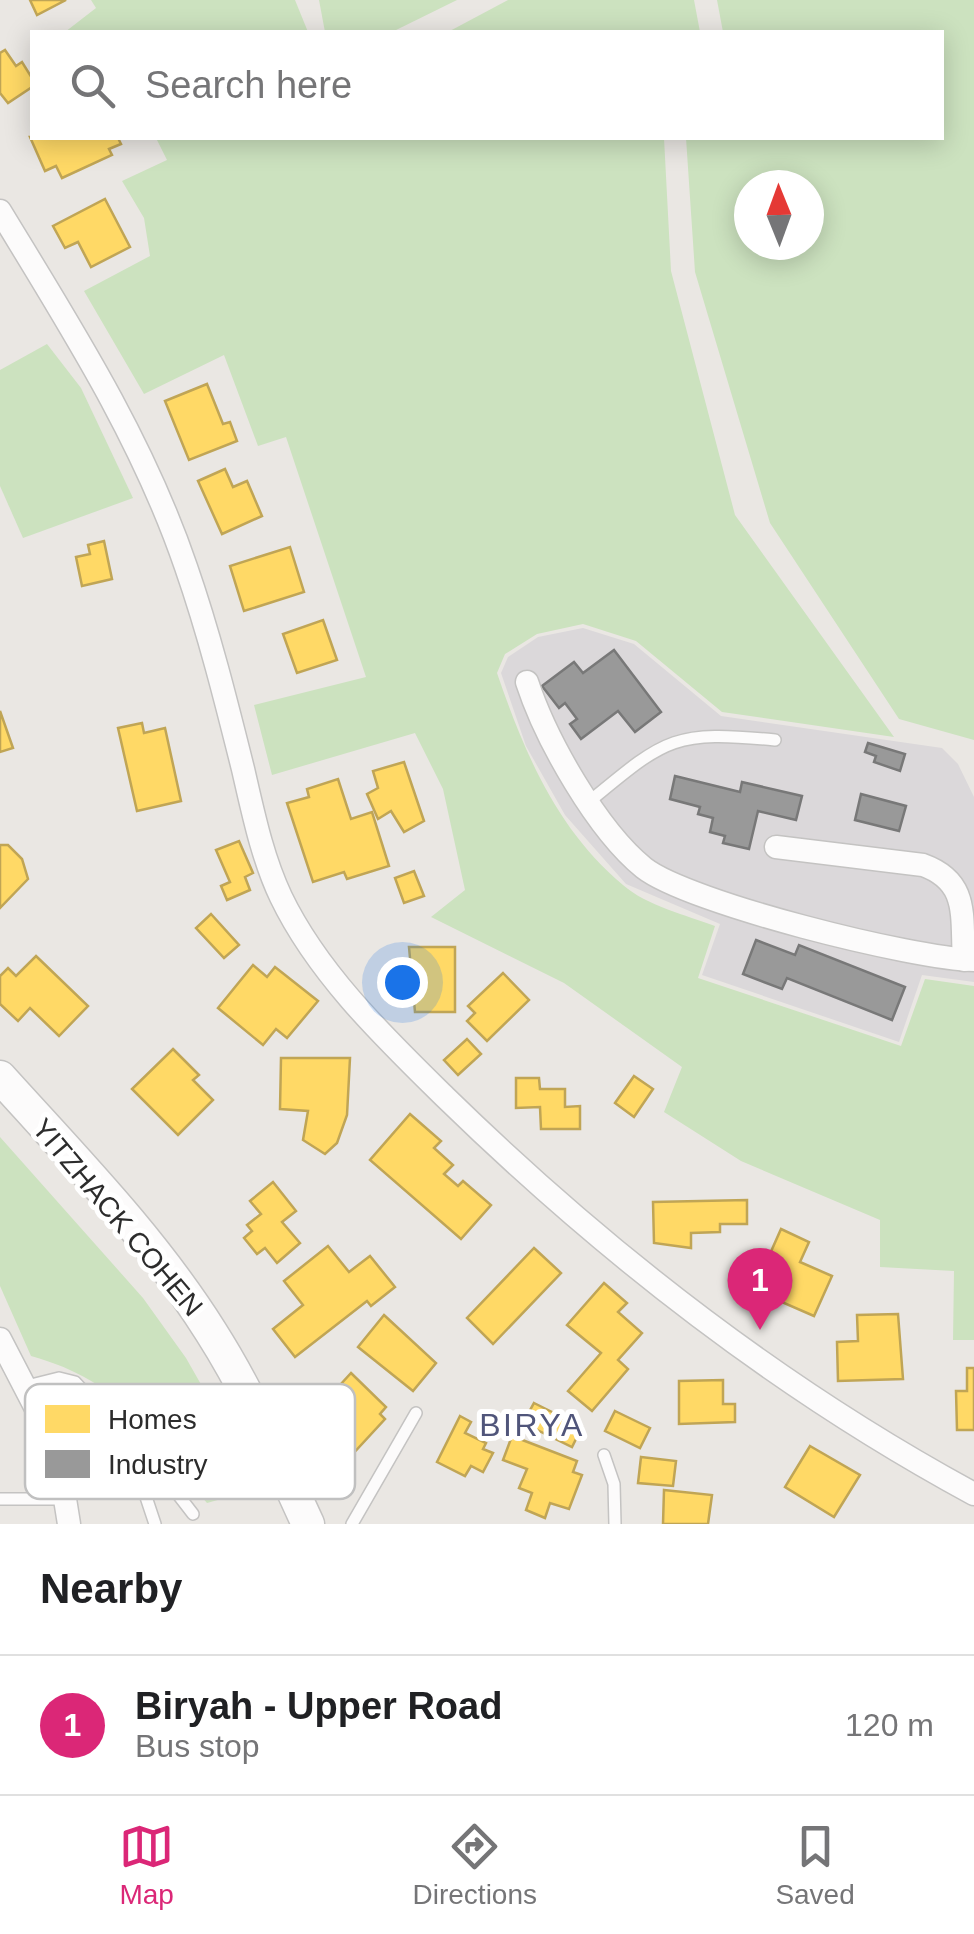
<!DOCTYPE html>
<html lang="en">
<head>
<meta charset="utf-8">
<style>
	body { margin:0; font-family:Helvetica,sans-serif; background:#f6f6f6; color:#202124 }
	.compass { position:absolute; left:734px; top:170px; width:90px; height:90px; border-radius:50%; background:#fff; box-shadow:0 5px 25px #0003; rotate:359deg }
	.you { position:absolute; left:402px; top:982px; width:35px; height:35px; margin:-25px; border:8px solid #fff; border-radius:50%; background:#1a73e8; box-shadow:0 0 0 15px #1a73e833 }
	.badge { display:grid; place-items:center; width:65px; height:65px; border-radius:50%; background:#db2777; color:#fff; font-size:32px; font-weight:700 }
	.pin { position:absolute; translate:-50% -82px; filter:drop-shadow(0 2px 5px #0008) }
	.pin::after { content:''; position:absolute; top:52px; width:35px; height:30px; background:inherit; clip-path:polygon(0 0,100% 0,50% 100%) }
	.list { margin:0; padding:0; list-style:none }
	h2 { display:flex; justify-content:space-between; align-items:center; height:130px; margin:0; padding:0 40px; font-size:42px }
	h2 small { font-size:32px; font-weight:400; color:#757577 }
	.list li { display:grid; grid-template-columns:65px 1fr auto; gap:30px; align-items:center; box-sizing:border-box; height:140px; padding:0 40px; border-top:2px solid #e0e0e0 }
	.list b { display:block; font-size:38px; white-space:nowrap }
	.list p { margin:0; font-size:32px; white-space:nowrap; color:#757577 }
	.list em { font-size:32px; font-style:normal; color:#757577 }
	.icon { flex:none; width:55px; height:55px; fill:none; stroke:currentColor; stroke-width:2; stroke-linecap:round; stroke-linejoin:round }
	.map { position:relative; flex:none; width:974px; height:1524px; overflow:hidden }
	.search { position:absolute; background:#fff; box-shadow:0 5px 25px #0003; left:30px; right:30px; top:30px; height:110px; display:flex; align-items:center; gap:25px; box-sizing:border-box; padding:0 35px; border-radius:0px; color:#757577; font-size:38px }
	.sheet { height:270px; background:#fff }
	nav { display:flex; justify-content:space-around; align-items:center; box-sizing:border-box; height:140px; border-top:2px solid #e0e0e0; background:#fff; font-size:28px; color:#757577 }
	nav a { display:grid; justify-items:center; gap:5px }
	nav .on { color:#db2777 }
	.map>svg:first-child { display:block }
	.industrial { fill:#dbd8da }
	.green { fill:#cce2bf; fill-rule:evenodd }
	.homes { fill:#ffd966; stroke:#c0a555; stroke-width:2.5 }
	.industry { fill:#999; stroke:#787878; stroke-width:2.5 }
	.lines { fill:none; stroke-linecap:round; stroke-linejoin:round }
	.lane-casing { stroke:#c4c3c2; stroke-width:14 }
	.street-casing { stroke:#c4c3c2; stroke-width:25 }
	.secondary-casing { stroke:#c4c3c2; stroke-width:35 }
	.lane { stroke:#fcfbfb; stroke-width:11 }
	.street { stroke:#fcfbfb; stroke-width:22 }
	.secondary { stroke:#fcfbfb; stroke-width:32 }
	.labels { text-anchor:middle; stroke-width:10; stroke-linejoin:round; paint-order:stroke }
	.street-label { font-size:28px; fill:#2c2c2c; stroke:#fff }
	.quarter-label { font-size:32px; letter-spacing:2.5px; fill:#50557a; stroke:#fff }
	.key { fill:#fff; stroke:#c0c0c0; stroke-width:2.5 }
	.key-label { font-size:28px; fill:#2c2c2c }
</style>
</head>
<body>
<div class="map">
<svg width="974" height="1524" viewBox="0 0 974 1524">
	<rect width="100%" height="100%" fill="#eae7e3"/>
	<path class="industrial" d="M583,628L634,644L721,716L942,748L958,764L974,797V982L922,975L899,1042L702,975L720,924L626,884L565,815L526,746L501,673L508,657L538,637Z"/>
	<g class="green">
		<path d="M91,0H295L308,32H65L96,8Z"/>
		<path d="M319,0H457L392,32H325Z"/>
		<path d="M508,0H694L700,32H448Z"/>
		<path d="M717,0H974V740L899,719L770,523L695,272L686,138H942V32H723ZM749,185H809V245H749Z"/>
		<path d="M156,138H664L671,271L735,515L894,737L722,712L636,641L583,624L537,634L505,654L497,673C524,752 557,830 623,885C647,906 686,915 715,926L698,978L901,1046L925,979L974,986V1340H953L954,1271L880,1267V1220L741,1161L664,1112L682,1067L564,983L431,917L465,890L443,789L415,733L272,775L254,705L366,677L286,437L258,446L224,355L144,394L84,291L150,256L144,218L122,181L167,160Z"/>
		<path d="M47,344L81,388L133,498L23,538L0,486V370Z"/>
		<path d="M0,1137L143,1298L186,1358L260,1488L207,1503C148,1432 124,1382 31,1356L0,1286Z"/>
	</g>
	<g class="homes">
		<path d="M30,0H66L37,15Z"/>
		<path d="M5,50L16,66L22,62L32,78V87L8,103L0,93V53Z"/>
		<path d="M30,137L118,138L121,144L109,149L112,155L62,178L56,166L45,171Z"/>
		<path d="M105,199L130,247L91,267L78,242L65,248L53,226Z"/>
		<path d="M207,384L223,424L230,422L237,441L189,460L165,401Z"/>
		<path d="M225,469L233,487L247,481L262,516L222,534L198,481Z"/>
		<path d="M104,541L112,579L82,586L76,557L90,554L88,545Z"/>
		<path d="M290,547L304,592L244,611L230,566Z"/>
		<path d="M323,620L337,660L297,673L283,634Z"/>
		<path d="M0,711L13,748L0,752Z"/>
		<path d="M142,723L144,733L165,728L181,801L137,811L118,728Z"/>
		<path d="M404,762L424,821L404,832L391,811L378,819L367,794L378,788L373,771Z"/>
		<path d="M338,779L351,819L372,812L389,866L347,879L344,872L313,882L287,803L309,797L307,789Z"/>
		<path d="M239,841L253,873L245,877L250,890L227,900L221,886L230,882L216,850Z"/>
		<path d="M0,845H8L22,859L28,879L0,908Z"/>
		<path d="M414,871L424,896L404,903L395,878Z"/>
		<path d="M211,914L239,945L224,958L196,928Z"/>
		<path d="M409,947H455V1012H415Z"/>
		<path d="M36,956L88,1006L59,1036L30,1008L18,1021L0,1004V976L8,968L16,976Z"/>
		<path d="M253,965L267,977L275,967L318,1001L287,1038L276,1029L263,1045L218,1008Z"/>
		<path d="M503,973L529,1000L487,1041L467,1021L475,1013L468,1006Z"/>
		<path d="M467,1039L481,1054L458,1075L444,1060Z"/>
		<path d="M173,1049L199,1075L193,1080L213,1100L178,1135L132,1089Z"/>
		<path d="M281,1058H350L347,1115L337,1143L325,1154L303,1140L308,1111L280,1109Z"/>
		<path d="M634,1076L653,1089L634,1117L615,1103Z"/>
		<path d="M516,1078H539L540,1089H565V1107L580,1106V1129H541L540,1107L516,1108Z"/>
		<path d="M410,1114L441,1141L434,1148L453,1165L444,1174L458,1186L463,1181L491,1205L461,1239L370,1160Z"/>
		<path d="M273,1182L296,1211L282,1222L300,1243L277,1263L265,1248L257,1254L244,1238L252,1231L247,1225L261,1214L250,1201Z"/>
		<path d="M747,1200V1224H720V1232L691,1233V1248L654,1243L653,1202Z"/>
		<path d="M781,1229L809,1242L800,1262L832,1276L814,1316L754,1290Z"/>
		<path d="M328,1246L349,1272L370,1256L395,1287L371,1306L367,1301L295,1357L273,1329L303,1305L284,1281Z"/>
		<path d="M534,1248L561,1273L493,1344L467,1318Z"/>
		<path d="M604,1283L627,1303L618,1312L642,1333L618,1360L628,1369L592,1411L568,1391L601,1353L567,1325Z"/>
		<path d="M898,1314L903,1379L838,1381L837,1342L858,1341L857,1315Z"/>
		<path d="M384,1315L436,1363L413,1391L358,1347Z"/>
		<path d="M967,1368H974V1430H957L956,1391H967Z"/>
		<path d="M351,1373L386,1407L380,1414L385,1419L349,1458L318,1430L330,1417L320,1407Z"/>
		<path d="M723,1380V1404H735V1422L679,1424V1381Z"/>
		<path d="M534,1403L582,1427L572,1447L523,1423Z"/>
		<path d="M615,1411L650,1428L640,1448L605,1431Z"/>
		<path d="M460,1416L471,1422L465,1433L486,1443L483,1449L493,1453L483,1472L471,1466L465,1476L437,1462Z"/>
		<path d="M512,1436L577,1461L573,1472L582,1475L569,1509L550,1503L545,1518L526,1510L532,1493L519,1488L527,1469L503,1460Z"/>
		<path d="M810,1446L860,1475L834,1517L785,1487Z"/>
		<path d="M641,1457L676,1461L673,1486L638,1483Z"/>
		<path d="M664,1490L712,1495L708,1524H663Z"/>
	</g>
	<g class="industry">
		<path d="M614,650L661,712L635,732L618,711L581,739L570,724L577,719L565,703L559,708L542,686L574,662L583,673Z"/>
		<path d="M868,743L905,754L900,771L874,762L876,756L865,752Z"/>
		<path d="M675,776L740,792L742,782L802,796L796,820L758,811L749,849L723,843L725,836L710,832L713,818L698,814L700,807L670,799Z"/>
		<path d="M861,794L906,806L899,831L855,820Z"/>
		<path d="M756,940L795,955L799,945L905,987L892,1020L787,978L782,989L743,974Z"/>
	</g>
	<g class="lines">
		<defs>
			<g id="lane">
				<path d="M590,801C666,738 674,730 775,740"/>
				<path d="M27,1386L59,1378L75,1382L88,1396L99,1429L142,1485L155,1524"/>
				<path d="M88,1396L112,1409L193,1514"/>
				<path d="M604,1455L614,1484L615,1524"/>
				<path d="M0,1499H65"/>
				<path d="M352,1524L416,1413"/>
			</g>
			<g id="street">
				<path d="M0,211C70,326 142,438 186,567C209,633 226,701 243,769C253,812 262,857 281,897C318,974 385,1038 445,1097C605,1253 778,1388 974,1494"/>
				<path d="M527,682C546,740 597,830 644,868C689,903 914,959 974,960"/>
				<path d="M776,847L923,865C970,882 961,917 964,960"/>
				<path d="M0,1339L57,1449L69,1524"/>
			</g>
			<path id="secondary" d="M0,1077C74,1159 152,1238 211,1332C250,1393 278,1459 308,1524"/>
		</defs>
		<use href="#lane" class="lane-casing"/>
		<use href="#street" class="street-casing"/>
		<use href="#secondary" class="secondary-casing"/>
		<use href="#lane" class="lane"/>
		<use href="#street" class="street"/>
		<use href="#secondary" class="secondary"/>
	</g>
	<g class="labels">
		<g class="street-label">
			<text transform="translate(118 1217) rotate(50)" y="10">YITZHACK COHEN</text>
		</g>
		<g class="quarter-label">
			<text x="532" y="1436">BIRYA</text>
		</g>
	</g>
	<rect x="25" y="1384" width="330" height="115" rx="15" class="key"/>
	<rect x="45" y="1405" width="45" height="28" fill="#ffd966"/>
	<rect x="45" y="1450" width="45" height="28" fill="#999"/>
	<g class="key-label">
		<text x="108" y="1429">Homes</text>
		<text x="108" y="1474">Industry</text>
	</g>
</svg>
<svg class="compass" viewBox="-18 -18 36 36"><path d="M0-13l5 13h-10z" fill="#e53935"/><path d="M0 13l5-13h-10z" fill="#757577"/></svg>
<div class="you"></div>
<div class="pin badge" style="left:760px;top:1330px">1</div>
<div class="search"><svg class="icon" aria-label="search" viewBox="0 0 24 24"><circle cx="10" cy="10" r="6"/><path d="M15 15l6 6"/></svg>Search here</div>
</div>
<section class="sheet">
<h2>Nearby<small></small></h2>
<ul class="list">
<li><span class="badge">1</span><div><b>Biryah - Upper Road</b><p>Bus stop</p></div><em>120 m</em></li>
</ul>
</section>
<nav>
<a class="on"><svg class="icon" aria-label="map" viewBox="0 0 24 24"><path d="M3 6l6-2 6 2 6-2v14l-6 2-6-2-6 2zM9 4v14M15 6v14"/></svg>Map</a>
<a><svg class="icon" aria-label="directions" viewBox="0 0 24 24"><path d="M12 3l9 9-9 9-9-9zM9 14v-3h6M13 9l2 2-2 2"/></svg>Directions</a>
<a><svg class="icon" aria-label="saved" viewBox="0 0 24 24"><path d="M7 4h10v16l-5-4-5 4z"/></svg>Saved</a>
</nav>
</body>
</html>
